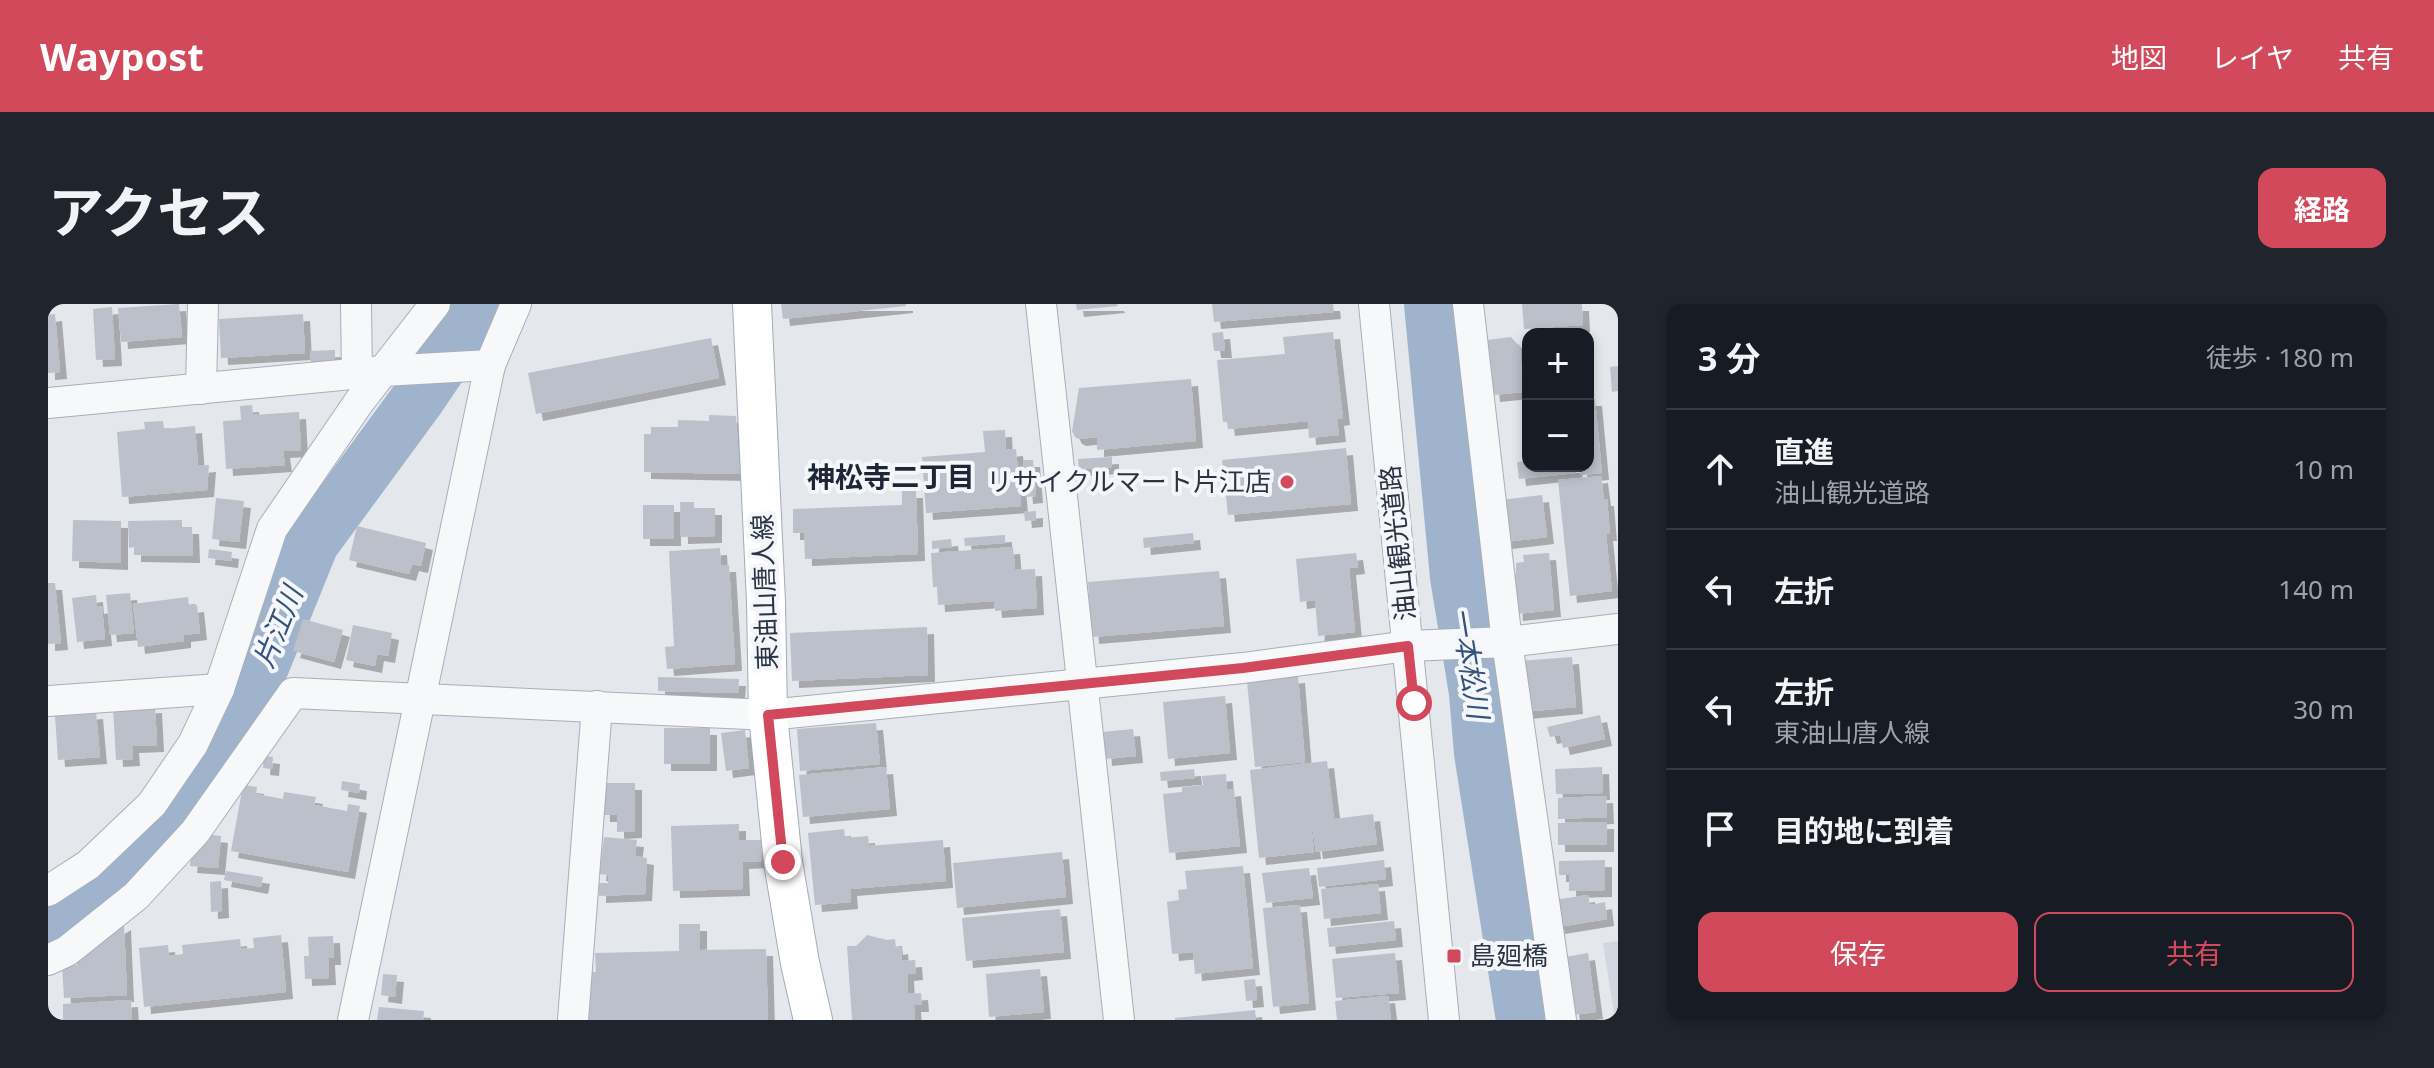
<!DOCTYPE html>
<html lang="ja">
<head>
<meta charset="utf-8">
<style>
	body { margin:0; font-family:"Noto Sans","Noto Sans JP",sans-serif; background:#20242c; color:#f1f3f6 }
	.controls { position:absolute; right:24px; top:24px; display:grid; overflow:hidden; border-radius:16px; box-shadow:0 4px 12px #0003 }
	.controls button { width:72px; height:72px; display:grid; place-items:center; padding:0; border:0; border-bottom:2px solid #363941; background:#171b24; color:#f1f3f6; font:40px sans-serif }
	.stop { position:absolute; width:24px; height:24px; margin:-18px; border:6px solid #d1495b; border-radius:50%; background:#fff }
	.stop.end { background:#d1495b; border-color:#fff; box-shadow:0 2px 8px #0008 }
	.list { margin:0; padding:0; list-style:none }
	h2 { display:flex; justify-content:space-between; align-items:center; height:104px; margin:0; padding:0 32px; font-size:34px }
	h2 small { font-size:26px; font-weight:400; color:#9ea1a6 }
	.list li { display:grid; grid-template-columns:52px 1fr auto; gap:24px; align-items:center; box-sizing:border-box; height:120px; padding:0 32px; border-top:2px solid #363941 }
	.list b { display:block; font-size:30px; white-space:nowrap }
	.list p { margin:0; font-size:26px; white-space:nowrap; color:#9ea1a6 }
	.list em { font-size:26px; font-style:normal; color:#9ea1a6 }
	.actions { display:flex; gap:16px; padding:24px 32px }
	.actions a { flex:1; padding:18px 0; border:2px solid #d1495b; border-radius:16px; text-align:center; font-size:28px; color:#d1495b }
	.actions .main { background:#d1495b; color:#fff }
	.icon { flex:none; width:44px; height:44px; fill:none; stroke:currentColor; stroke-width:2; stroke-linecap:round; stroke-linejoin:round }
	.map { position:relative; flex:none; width:1570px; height:716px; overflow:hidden; border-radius:16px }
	header { display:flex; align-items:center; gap:48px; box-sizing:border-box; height:112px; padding:0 40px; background:#d1495b; color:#fff }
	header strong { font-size:38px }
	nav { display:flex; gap:44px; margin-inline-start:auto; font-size:28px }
	.intro { display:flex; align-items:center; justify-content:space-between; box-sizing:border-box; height:192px; padding:0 48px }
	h1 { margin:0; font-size:56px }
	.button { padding:20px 36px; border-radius:16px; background:#d1495b; color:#fff; font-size:28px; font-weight:700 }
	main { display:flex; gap:48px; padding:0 48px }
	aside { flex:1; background:#171b24; border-radius:16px; box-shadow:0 4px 12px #0003 }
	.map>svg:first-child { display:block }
	.built { fill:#d2d6de }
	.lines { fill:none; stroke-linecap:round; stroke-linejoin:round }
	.river { stroke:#9fb4cc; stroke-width:54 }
	.building { fill:#bbc0ca; filter:url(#shadow) }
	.minor-casing { stroke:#a9aeb7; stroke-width:32 }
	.major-casing { stroke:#a3abb8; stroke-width:40 }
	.minor { stroke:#f7f8fa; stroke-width:30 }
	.major { stroke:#fff; stroke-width:38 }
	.route { stroke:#d1495b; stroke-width:10 }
	.poi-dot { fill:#d1495b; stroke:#f4f6f9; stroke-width:3 }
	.labels { text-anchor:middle; stroke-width:8; stroke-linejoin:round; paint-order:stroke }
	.poi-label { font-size:26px; fill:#2b3445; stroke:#f4f6f9; text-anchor:end }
	.street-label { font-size:26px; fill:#2b3445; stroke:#f4f6f9 }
	.neighbourhood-label { font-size:28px; font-weight:bold; fill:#1d2536; stroke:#f4f6f9 }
	.water-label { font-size:28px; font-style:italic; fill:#34527a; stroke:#f4f6f9 }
</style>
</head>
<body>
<header>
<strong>Waypost</strong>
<nav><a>地図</a><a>レイヤ</a><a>共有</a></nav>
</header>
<div class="intro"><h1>アクセス</h1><a class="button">経路</a></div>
<main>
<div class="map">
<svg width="1570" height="716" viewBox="0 0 1570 716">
	<defs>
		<filter id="shadow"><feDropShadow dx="7" dy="7" stdDeviation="0" flood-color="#0004"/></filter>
	</defs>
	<rect width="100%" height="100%" fill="#e4e7ec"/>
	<path class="built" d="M1570,637V716H1567L1555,639Z"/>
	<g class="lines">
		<g class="river">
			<path d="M1383,0L1409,273L1428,389L1433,449L1475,716"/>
			<path d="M0,621L44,594L96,542L154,478L198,402L264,239L369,96L434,0"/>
		</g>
	</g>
	<g class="building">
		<path d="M131,0L134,33L73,38L70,4Z"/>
		<path d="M733,0H858V2L735,15Z"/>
		<path d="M1028,0H1069L1070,2L1029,6Z"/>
		<path d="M1164,0H1285L1286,8L1166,18Z"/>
		<path d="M1474,0H1534L1535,21L1476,25Z"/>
		<path d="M64,3L67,55L48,56L45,5Z"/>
		<path d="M7,10L12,68L0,69V11Z"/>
		<path d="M255,10L257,49L173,54L171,15Z"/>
		<path d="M1175,28L1177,47H1166L1164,29Z"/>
		<path d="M1285,28L1295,114L1289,115L1291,131L1261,134L1260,117L1180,125L1179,118H1175L1169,56L1237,50L1235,33Z"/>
		<path d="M1463,33L1472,43L1475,88L1445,91L1439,36Z"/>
		<path d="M663,34L671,74L488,110L480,69Z"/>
		<path d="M287,46V57L263,59L262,47Z"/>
		<path d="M1570,62V87L1564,88L1562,63Z"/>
		<path d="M1143,75L1148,137L1049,146V133L1031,135L1027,133L1024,127L1031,84Z"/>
		<path d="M1540,95H1547L1554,169L1533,171L1532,162H1540Z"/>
		<path d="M204,101L205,111L251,108L253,146L235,147L237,161L178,165L175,117L193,116L192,102Z"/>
		<path d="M661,111L688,112L692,170L596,168V130H603V123H630V116L661,117Z"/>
		<path d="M115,117L116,125L147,122L150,162L161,161L159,186L74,193L69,128L97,125L96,118Z"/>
		<path d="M957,126L958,146L968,145L973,202L878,209L874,153L937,148L935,127Z"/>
		<path d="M1298,144L1303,200L1180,211L1174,156Z"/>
		<path d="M1064,153V163L1031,165L1030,155Z"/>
		<path d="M975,156H985L988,192L978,193Z"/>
		<path d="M1480,157V162H1527L1528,169L1471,175L1469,158Z"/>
		<path d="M1553,172L1556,195H1559L1562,230H1558L1564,287L1522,292L1510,176Z"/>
		<path d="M854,187H868L870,250L757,255L756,229H745V205L854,201Z"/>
		<path d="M1494,191L1499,233L1457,238L1452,196Z"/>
		<path d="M168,194L196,197L191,238L164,235Z"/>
		<path d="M632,198H646V204H667V232L633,233Z"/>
		<rect x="595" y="201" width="31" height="34"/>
		<path d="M988,207V216L977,217L976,208Z"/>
		<path d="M25,216L73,217V259L24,257Z"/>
		<path d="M134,216V223H144L145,252L86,251V243L81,244L80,217Z"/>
		<path d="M309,222L378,239L373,262L364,260L361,270L301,256Z"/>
		<path d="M1145,229L1146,239L1096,244L1095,234Z"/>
		<path d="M957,231V239L917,242L916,234Z"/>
		<path d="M903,235L904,243L884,245V237Z"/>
		<path d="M965,243L967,266L987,265L989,304L947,307L946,297L890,301L889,283H885L883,249Z"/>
		<path d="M672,244L673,261H681L687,360L619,365L617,343L626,342L621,247Z"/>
		<path d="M161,245L184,248L183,257L160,254Z"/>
		<path d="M1308,249L1310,263L1301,264L1307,328L1270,332L1267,296L1252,298L1248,255Z"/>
		<path d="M1501,249L1506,306L1468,310L1465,270H1468V259L1476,258L1475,251Z"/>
		<path d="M1171,267L1176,322L1044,333L1040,278Z"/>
		<path d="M0,279H7L13,339L0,340Z"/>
		<path d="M82,289L86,329L62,331L58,291Z"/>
		<path d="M48,291L49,303L54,302L57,335L29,338L24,294Z"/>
		<path d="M140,293L141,302L149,301L152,329L136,331V337L90,343L85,300Z"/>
		<path d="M255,315L295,326L286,358L245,347Z"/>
		<path d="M305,321L344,329L340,352L329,350L327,362L298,356Z"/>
		<path d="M879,323L880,371L744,377L742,329Z"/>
		<path d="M1524,353L1528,403L1475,408L1471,357Z"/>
		<path d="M1250,372L1257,458L1207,463L1199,377Z"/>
		<path d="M610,373L691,375L690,389L610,387Z"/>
		<path d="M1177,392L1182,449L1120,455L1115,398Z"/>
		<path d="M107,402L109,441L84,442L85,455L68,456L65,404Z"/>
		<path d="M48,408L52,453L10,456L7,412Z"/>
		<path d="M1552,411L1557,435L1515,444L1512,431L1502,433L1499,423Z"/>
		<path d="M828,419L832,460L752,467L749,425Z"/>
		<rect x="616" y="424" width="46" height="36"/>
		<path d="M1085,425L1088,452L1057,455L1055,428Z"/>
		<path d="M697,426L701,464L678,467L673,429Z"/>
		<path d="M216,452L225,453L224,465L215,464Z"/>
		<path d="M1279,457L1286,515L1325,510L1329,540L1268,548L1261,501L1266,548L1211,554L1202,466Z"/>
		<path d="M838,463L842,505L755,513L751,471Z"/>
		<path d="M1554,463L1555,489L1508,490L1507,465Z"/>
		<path d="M1146,465L1147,474L1113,477L1112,468Z"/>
		<path d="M1178,470L1179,486L1186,485L1192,542L1121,549L1115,490L1134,488V483L1155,481L1154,472Z"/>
		<path d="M294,477L312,480L311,489L293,486Z"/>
		<path d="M554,479H587V527L569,528V511H555Z"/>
		<path d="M195,481L209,483L208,490L235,495L236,488L268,493L266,501L299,507L300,500L312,502L300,568L183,547Z"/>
		<path d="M1558,492L1559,513L1510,515V494Z"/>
		<path d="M1559,518V541H1510V519Z"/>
		<path d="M691,520V536H713L714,557L694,558L695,585L625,587L623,522Z"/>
		<path d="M796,525L797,534L820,532L821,542L895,536L898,577L802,585L803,598L767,601L760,529Z"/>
		<path d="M157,530L173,532L170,564L142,562L144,541Z"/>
		<path d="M556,533L589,536L587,552L599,554L597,590L551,592V579H560L561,571L551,570Z"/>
		<path d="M1014,548L1018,593L909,604L905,559Z"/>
		<path d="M1336,556L1338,575L1271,583L1269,564Z"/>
		<path d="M1557,556V586L1521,587V571H1511V557Z"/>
		<path d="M1195,562L1205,664L1147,670L1145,648L1124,650L1119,598L1131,596L1130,586L1139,585L1137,567Z"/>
		<path d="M1261,564L1265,594L1218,599L1214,569Z"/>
		<path d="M178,567L215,573L213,583L176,576Z"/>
		<path d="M173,577L174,607L163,608L162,578Z"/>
		<path d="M1330,580L1333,609L1276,615L1273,585Z"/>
		<path d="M1540,591L1542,601L1557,598L1559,615L1510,623L1505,596Z"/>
		<path d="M1252,601L1261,699L1225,703L1215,604Z"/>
		<path d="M1012,605L1016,648L918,657L914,614Z"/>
		<path d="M1346,617L1348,636L1281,643L1279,624Z"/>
		<path d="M76,619L79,691L16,694L14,661H29V648Z"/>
		<path d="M631,620H652V646L718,645L720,716H539L538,668H548L547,649L631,647Z"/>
		<path d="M233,631L238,688L96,703L91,644L120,641L121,652L135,650L134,641L192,635L193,645L206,644L205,634Z"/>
		<path d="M819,631L839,636L847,635L848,644L853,643L854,657L867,656L868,669L859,670L860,690L873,689L874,701H866L867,716H804L799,642H808Z"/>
		<path d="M285,632L286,654H280L281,674L257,675L256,652H261L260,633Z"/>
		<path d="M1347,649L1351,689L1288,694L1284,655Z"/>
		<path d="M1540,649L1548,708L1525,711L1517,653Z"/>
		<path d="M992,665L996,708L941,713L938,670Z"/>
		<path d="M335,670L349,671L347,693L333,691Z"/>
		<path d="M1207,675L1209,696L1198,697L1196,676Z"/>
		<path d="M1340,692L1343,716H1289L1287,697Z"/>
		<path d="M83,696L84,716H15V700Z"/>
		<path d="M331,703L376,707L375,716H329Z"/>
		<path d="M1207,706L1208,716H1127V714Z"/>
	</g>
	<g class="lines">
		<defs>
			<g id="minor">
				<path d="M308,0L309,71"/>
				<path d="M993,0L1071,716"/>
				<path d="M1326,0L1396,716"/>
				<path d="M1420,0L1459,338L1513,716"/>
				<path d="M153,85L155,0"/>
				<path d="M0,99L335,67L442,61"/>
				<path d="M0,397L171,385"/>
				<path d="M0,587L40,561L104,500L145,440L171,385L224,225L311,98L387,0"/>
				<path d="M0,656L19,647L88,592L147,528L245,389L720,411L1195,364L1360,342L1459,338L1570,325"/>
				<path d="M305,716L442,61L468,0"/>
				<path d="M525,716L549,402"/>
			</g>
			<path id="major" d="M704,0L718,298L720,411L735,558L752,659L765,716"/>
		</defs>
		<use href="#minor" class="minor-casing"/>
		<use href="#major" class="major-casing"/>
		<use href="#minor" class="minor"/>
		<use href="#major" class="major"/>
	</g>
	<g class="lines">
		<path class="route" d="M735,558L720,411L1195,364L1360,342L1366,399"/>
	</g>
	<g class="poi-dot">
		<circle cx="1239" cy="178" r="8"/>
		<rect x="1398" y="644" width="16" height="16" rx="4"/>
	</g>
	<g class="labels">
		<g class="poi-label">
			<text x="1223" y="187">リサイクルマート片江店</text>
			<text x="1422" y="661" text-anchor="start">島廻橋</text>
		</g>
		<g class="street-label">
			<text transform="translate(1350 239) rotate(-96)" y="9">油山観光道路</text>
			<text transform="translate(717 288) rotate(-92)" y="9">東油山唐人線</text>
		</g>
		<g class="neighbourhood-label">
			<text x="843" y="183">神松寺二丁目</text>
		</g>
		<g class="water-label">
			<text transform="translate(230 323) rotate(-68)" y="10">片江川</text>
			<text transform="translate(1422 359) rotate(81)" y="10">一本松川</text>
		</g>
	</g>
</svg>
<div class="controls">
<button>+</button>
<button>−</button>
</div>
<div class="stop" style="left:1366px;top:399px"></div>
<div class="stop end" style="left:735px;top:558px"></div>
</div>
<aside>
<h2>3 分<small>徒歩 · 180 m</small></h2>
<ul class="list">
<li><svg class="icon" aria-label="ahead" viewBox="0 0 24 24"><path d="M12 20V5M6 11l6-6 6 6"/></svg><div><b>直進</b><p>油山観光道路</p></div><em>10 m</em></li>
<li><svg class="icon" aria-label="left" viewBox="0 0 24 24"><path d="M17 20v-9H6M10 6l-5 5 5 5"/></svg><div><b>左折</b></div><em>140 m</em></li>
<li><svg class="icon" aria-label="left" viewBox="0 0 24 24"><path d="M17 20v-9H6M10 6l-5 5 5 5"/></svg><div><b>左折</b><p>東油山唐人線</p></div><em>30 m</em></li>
<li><svg class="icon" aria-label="arrive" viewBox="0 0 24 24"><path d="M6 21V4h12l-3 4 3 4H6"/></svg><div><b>目的地に到着</b></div></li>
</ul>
<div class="actions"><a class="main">保存</a><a>共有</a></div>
</aside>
</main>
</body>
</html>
